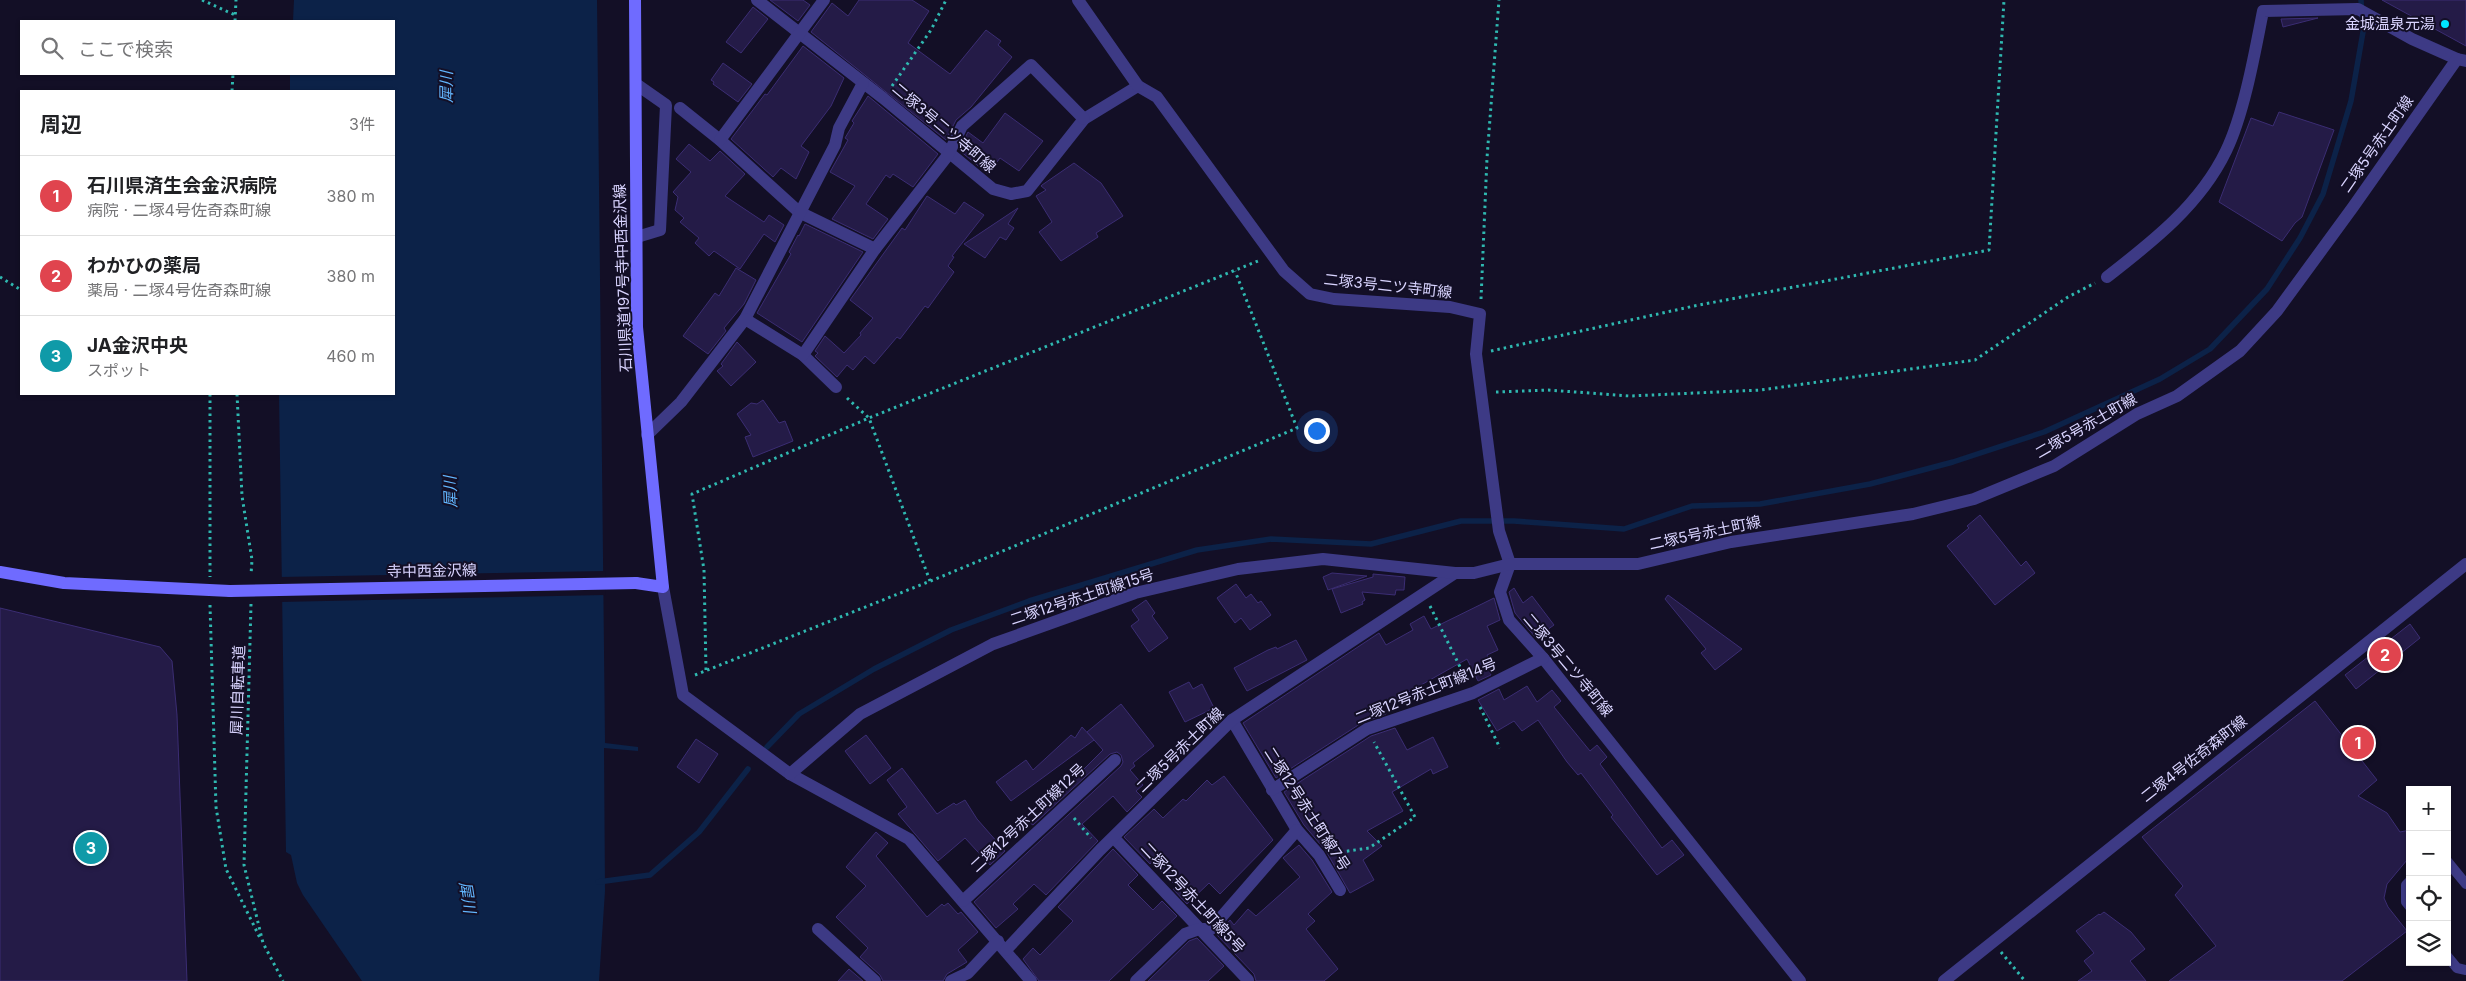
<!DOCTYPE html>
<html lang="ja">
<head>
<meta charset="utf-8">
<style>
	body { margin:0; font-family:Inter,"Noto Sans JP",sans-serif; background:#f6f6f6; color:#202124 }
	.controls { position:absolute; right:15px; bottom:15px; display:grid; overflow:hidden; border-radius:0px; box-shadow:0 1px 4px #0004 }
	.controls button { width:45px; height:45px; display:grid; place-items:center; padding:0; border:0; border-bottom:1px solid #e0e0e0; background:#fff; color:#202124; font:25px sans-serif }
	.you { position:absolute; left:1316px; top:430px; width:18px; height:18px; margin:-12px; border:4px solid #fff; border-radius:50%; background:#1a73e8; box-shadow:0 0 0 8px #1a73e833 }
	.badge { display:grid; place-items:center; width:32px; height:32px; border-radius:50%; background:#127987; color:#fff; font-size:16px; font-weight:700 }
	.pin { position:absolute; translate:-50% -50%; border:2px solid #fff; box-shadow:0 1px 5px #0006 }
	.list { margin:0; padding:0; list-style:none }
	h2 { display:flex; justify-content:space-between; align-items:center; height:65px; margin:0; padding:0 20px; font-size:21px }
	h2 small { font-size:16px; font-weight:400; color:#757577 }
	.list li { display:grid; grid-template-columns:32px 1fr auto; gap:15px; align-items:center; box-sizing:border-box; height:80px; padding:0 20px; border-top:1px solid #e0e0e0 }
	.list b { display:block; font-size:19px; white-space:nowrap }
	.list p { margin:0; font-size:16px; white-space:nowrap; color:#757577 }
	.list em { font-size:16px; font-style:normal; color:#757577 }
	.icon { flex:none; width:28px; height:28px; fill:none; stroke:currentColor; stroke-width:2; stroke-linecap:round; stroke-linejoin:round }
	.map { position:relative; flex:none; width:2466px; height:981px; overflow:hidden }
	.search { position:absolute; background:#fff; box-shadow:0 1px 4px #0004; left:20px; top:20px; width:375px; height:55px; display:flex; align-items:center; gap:12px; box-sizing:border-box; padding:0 18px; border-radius:0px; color:#757577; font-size:19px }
	.panel { position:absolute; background:#fff; box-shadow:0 1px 4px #0004; left:20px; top:90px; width:375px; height:305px; border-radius:0px }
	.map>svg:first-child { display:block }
	.water { fill:#0c2248 }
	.pier { fill:#130f26 }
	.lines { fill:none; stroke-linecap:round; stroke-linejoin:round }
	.stream { stroke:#0c2248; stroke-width:5.5 }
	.building { fill:#241b47; stroke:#3b2d73 }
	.path { stroke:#2fb8b0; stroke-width:3; stroke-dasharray:2.5 4; stroke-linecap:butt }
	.service { stroke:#3d3a85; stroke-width:10 }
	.minor { stroke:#3d3a85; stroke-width:12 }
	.tertiary { stroke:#3d3a85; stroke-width:12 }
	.secondary { stroke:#6f6bff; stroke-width:12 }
	.secondary-bridge { stroke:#6f6bff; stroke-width:12 }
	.poi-dot { fill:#00e5ff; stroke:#130f26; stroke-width:2 }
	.labels { text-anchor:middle; stroke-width:4; stroke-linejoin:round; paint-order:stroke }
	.poi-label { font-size:15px; fill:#d9d4ff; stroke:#130f26; text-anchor:end }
	.street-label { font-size:15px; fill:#d9d4ff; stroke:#130f26 }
	.water-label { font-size:16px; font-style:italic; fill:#62b6ff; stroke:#130f26 }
</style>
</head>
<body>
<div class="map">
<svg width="2466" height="981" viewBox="0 0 2466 981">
	<rect width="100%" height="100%" fill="#130f26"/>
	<path class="water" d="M294,0H597L605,743L638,747V751L604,748L605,891L599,981H362L303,895L297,883L291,855L286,852L279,394H394V91H290V74H394V21H293Z"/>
	<path class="pier" d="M605,571L606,595L280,602V577Z"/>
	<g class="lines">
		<g class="stream">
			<path d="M767,747L799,714L874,669L951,630L1029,601L1197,550L1271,539L1371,544L1461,521H1514L1624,529L1692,506L1760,504L1870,484L1953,462L2044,432L2160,379L2210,349L2267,289L2300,238L2323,194L2351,101L2363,32L2361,0"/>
			<path d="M598,882L650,875L699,832L748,769"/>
		</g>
	</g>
	<g class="building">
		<path d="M770,0H803L810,5L798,21Z"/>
		<path d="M859,0H912L929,11L908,43L950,74L986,30L1001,41L998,45L1012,57L971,107L956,120L946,140L811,32L832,3L848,16Z"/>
		<path d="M2382,0H2466V46Z"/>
		<path d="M753,7L768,19L741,53L726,42Z"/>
		<path d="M2318,18L2283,27L2281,19Z"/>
		<path d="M803,46L844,78L831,106L801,146L809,152L796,179L781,168L773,177L731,139L765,94L767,95Z"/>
		<path d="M723,63L752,84L738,102L713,84L714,82L711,80Z"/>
		<path d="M868,96L938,154L913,187L893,174L890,178L886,175L866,204L888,219L873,239L832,219L855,186L830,172L848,140L845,138L854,123L852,121Z"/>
		<path d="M2279,112L2334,130L2302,217L2295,223L2282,241L2219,202L2251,118L2273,126Z"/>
		<path d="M1005,113L1043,141L1019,171L1000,158L988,174L959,150L968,132L983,143Z"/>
		<path d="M689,144L710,161L720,151L745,174L725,196L764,222L769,215L784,225L775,242L764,234L740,269L714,251L709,256L695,243L699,238L680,222L684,218L675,210L678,197L673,192L691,172L676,159Z"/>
		<path d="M1074,163L1101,183L1123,216L1096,233L1098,237L1061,261L1039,232L1052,222L1036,196L1046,190L1041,186L1042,185Z"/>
		<path d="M927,196L955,214L964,202L984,215L952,256L954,257L948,266L954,272L928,308L925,306L900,339L897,337L874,364L865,356L853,370L847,365L837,377L815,356L818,353L815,351L825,336L844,353L861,335L860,333L873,318L850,300L902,228L905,230Z"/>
		<path d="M1018,208L1008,224L1014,228L1006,240L1000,237L985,258L964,244Z"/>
		<path d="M805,224L863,252L802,342L757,313L791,254L789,252L798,235L799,236Z"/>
		<path d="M736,268L756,280L744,304L724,328L726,331L708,354L683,336L715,293L719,296Z"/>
		<path d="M737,342L756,362L731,386L717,371L723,366L721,364Z"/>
		<path d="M763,400L779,423L785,421L793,441L753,457L745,437L751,435L737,414L751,403L757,404Z"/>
		<path d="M1980,515L2021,566L2026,561L2035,573L1995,605L1947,546L1969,528L1967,526Z"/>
		<path d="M1332,573L1367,576L1328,590L1323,577Z"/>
		<path d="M1373,574L1405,577L1404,590H1396L1395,595L1362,592L1365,600L1362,602L1363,604L1341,613L1332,589L1373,577Z"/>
		<path d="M1236,584L1246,598L1251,594L1258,603L1261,601L1271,615L1250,630L1241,618L1235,623L1217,598Z"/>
		<path d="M1514,588L1523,603L1532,596L1554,625L1536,638L1515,613L1509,592Z"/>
		<path d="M1668,595L1742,649L1715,670L1701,653L1706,649L1665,599Z"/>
		<path d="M1494,598L1500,620L1487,626L1498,650L1487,655L1490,661L1485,664L1491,675L1478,681L1467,659L1382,707L1386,714L1363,722L1276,778L1243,723L1379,633L1386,645L1413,630L1410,624L1424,616L1431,629Z"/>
		<path d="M1146,600L1155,613L1152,616L1168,638L1149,652L1131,626L1139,620L1132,610Z"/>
		<path d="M0,608L160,647L172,661L177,715L187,981H0Z"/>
		<path d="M2410,624L2420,638L2356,689L2345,675Z"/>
		<path d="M1296,640L1307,660L1247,691L1234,668L1268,650L1276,647L1277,649Z"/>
		<path d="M1189,682L1193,689L1202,684L1214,708L1185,722L1169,692Z"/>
		<path d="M1527,686L1537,702L1552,690L1561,701L1554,707L1590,751L1597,745L1607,757L1600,764L1662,848L1672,840L1684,855L1657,875L1611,817L1613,815L1581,773L1578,775L1567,762L1538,720L1522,731L1514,721L1497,731L1478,700L1499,689L1504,700Z"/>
		<path d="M2315,701L2377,780L2358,796L2387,813L2400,832L2410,830V851L2407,860L2387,884L2384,898L2388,907L2407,931L2342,981H2169L2216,946L2175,895L2183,886L2142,837Z"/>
		<path d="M1121,704L1154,746L1133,763L1135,766L1130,770L1143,785L1136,791L1142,797L1127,812L1113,796L1082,824L1098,841L1046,895L1034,884L1013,904L1018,909L996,928L974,902L1121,766L1123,762L1121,755L1117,752L1110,754L1033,825L1030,823L1103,750L1087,732Z"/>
		<path d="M1082,727L1094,740L1011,801L996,782L1026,760L1033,770L1071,735L1075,738Z"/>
		<path d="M1395,728L1407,750L1433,737L1448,767L1433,774L1431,769L1392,792L1403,811L1367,831L1382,846L1363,860L1374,880L1350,893L1326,851L1304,825L1284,792L1371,736Z"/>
		<path d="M866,735L891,768L870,784L845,751Z"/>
		<path d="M696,739L718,754L699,783L677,767Z"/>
		<path d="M902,768L937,814L954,803L956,805L965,800L977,819L1005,851L990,865L965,838L938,861L898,814L907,807L887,780Z"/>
		<path d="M1224,776L1273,840L1220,894L1209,883L1187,904L1173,889L1176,886L1152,862L1150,864L1124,837L1154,809L1163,818L1183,799L1186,801L1207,780L1212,785Z"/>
		<path d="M876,832L888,843L876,856L927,917L942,904L944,906L948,903L958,914L961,912L978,932L958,950L967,962L947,974L943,981H883L880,975L860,957L868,948L836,917L866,886L846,867Z"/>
		<path d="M1299,845L1312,860L1332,892L1308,914L1315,921L1306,929L1338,969L1324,981H1256L1254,974L1217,935L1230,920L1234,925L1248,909L1256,916L1300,877L1283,858Z"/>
		<path d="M1113,849L1138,875L1128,885L1153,910L1162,901L1177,916L1109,981H1039L1023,959L1033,948L1040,955L1073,921L1058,907Z"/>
		<path d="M2104,912L2131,932L2145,949L2130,961L2146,981H2078L2092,971L2084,961L2094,953L2076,931L2099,914L2100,915Z"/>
		<path d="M1197,938L1224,966L1208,981H1148L1189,941Z"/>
		<path d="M849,969L863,981H838Z"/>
	</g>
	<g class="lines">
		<g class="path">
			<path d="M202,0L235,15"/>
			<path d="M235,21L236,0"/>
			<path d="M892,86L931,30L946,0"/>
			<path d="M232,91L233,74"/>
			<path d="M0,277L21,290"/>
			<path d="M1481,299L1487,158L1499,0"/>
			<path d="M1491,351L1694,306L1989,250L2004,0"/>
			<path d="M1496,392L1548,390L1630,396L1761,390L1975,360L2068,297L2095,283"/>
			<path d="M210,394V577"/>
			<path d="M237,394L242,496L252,560L251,575"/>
			<path d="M847,398L869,418L930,581"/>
			<path d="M251,604L244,865L263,943L283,981"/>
			<path d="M210,605L216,807L226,869L260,938"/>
			<path d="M1430,606L1466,679"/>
			<path d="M706,670L704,570L692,494L869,418L1258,261"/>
			<path d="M695,675L943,576L1297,428L1235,271"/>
			<path d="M1480,707L1500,748"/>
			<path d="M1074,818L1091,838"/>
			<path d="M1334,853L1369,848L1415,817L1374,742"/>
			<path d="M2001,952L2025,981"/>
		</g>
		<g class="service">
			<path d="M2447,861L2466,884"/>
			<path d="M2410,881L2406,885V902L2410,907"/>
			<path d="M2447,956L2457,968L2466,970"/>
		</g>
		<g class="minor">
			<path d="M757,0L883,98L993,189L1011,194L1027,191L1084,119L1138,86L1157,97L1284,271L1310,294L1334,299L1450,307L1480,314L1476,354L1499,531L1510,564L1500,592L1509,620L1543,658L1800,981"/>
			<path d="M1078,0L1138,86"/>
			<path d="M636,84L666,105L660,230L637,237"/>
			<path d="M680,108L720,140L799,212L875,249"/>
			<path d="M720,140L824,0"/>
			<path d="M2107,277C2152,242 2200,205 2226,151C2244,114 2255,52 2263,11L2358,9L2412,39L2457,59"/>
			<path d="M745,319L835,145L839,128L863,83"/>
			<path d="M803,355L836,387"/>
			<path d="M647,435L681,402L745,319L803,355L875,249L948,155L962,126L1031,65L1084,119"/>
			<path d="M663,587L683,695L790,774L909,839L1031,981"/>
			<path d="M1232,720L1297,830L1319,855L1340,890"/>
			<path d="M1272,790L1367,729L1473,693L1543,658"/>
			<path d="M1114,838L1248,980"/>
			<path d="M963,901L1115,760"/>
			<path d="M818,929L875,981"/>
			<path d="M1006,950L1100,850L1232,720L1455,573"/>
			<path d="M951,981L968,973L998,941"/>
			<path d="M1136,981L1185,934L1199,929H1211L1297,830"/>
			<path d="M1944,981L2466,564"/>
		</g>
		<path class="tertiary" d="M790,774L860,714L993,644L1135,593L1238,569L1323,559L1455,573H1474L1510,564H1638L1731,542L1913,514L1974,499L2054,466L2137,414L2177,396L2240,351L2277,311L2353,207L2457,59L2466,61"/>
		<g class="secondary">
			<path d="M635,0L637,327L663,587L636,583"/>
			<path d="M0,572L64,583L230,591"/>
		</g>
		<path class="secondary-bridge" d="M230,591L636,583"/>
	</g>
	<circle class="poi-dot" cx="2445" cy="24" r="5"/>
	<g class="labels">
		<g class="poi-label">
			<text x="2435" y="29">金城温泉元湯</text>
		</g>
		<g class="street-label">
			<text transform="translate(944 128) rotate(40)" y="5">二塚3号二ツ寺町線</text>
			<text transform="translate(2377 144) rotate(-55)" y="5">二塚5号赤土町線</text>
			<text transform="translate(623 278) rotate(-92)" y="5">石川県道197号寺中西金沢線</text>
			<text transform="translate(1388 286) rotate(6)" y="5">二塚3号二ツ寺町線</text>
			<text transform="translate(2086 426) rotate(-30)" y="5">二塚5号赤土町線</text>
			<text transform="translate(1705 533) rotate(-12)" y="5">二塚5号赤土町線</text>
			<text transform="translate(432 571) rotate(-1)" y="5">寺中西金沢線</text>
			<text transform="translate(1082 597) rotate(-18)" y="5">二塚12号赤土町線15号</text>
			<text transform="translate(1568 665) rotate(50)" y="5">二塚3号二ツ寺町線</text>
			<text transform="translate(238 690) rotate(-88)" y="5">犀川自転車道</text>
			<text transform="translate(1426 691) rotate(-22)" y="5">二塚12号赤土町線14号</text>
			<text transform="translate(1180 750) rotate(-44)" y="5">二塚5号赤土町線</text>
			<text transform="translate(2194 759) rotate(-38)" y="5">二塚4号佐奇森町線</text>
			<text transform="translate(1307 809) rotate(57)" y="5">二塚12号赤土町線7号</text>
			<text transform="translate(1028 818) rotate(-43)" y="5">二塚12号赤土町線12号</text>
			<text transform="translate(1193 898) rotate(47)" y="5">二塚12号赤土町線5号</text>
		</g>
		<g class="water-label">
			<text transform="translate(446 87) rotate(-90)" y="6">犀川</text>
			<text transform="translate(450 492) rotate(-92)" y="6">犀川</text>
			<text transform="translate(468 897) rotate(81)" y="6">犀川</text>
		</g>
	</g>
</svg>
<div class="controls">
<button>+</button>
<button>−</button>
<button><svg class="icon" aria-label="locate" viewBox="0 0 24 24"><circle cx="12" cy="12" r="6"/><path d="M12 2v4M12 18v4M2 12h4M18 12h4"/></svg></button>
<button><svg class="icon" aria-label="layers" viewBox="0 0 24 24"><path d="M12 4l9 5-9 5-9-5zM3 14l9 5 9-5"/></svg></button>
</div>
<div class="you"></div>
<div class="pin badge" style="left:2358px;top:743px;background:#e0444e">1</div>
<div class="pin badge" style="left:2385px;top:655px;background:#e0444e">2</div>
<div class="pin badge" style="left:91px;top:848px;background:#0f9aa8">3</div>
<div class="search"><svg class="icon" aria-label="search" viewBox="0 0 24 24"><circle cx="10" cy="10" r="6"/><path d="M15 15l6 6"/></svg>ここで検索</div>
<section class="panel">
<h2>周辺<small>3件</small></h2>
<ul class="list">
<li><span class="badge" style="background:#e0444e">1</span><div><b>石川県済生会金沢病院</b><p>病院 · 二塚4号佐奇森町線</p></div><em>380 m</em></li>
<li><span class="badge" style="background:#e0444e">2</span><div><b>わかひの薬局</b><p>薬局 · 二塚4号佐奇森町線</p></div><em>380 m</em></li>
<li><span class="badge" style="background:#0f9aa8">3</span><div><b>JA金沢中央</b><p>スポット</p></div><em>460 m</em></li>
</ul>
</section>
</div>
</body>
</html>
